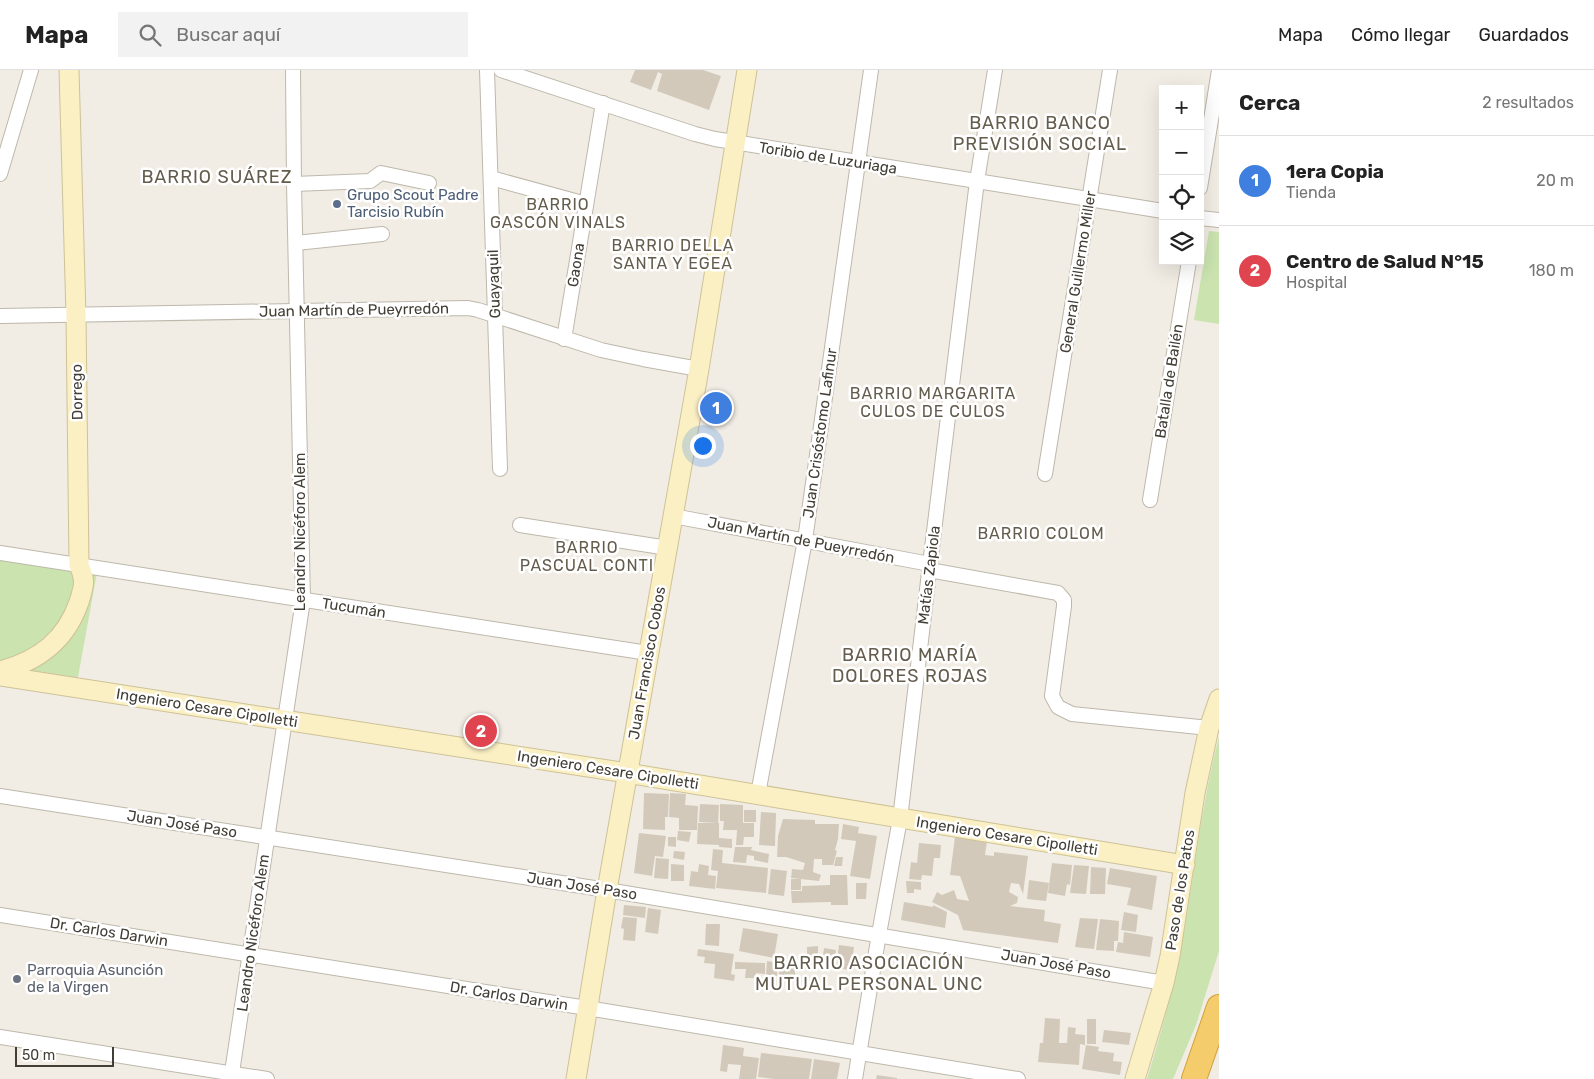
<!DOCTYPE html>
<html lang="es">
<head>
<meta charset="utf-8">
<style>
	body { margin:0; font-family:Rubik,sans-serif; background:#f2f2f2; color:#222 }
	.controls { position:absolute; right:15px; top:15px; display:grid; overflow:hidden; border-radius:0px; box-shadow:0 5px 20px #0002 }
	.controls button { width:45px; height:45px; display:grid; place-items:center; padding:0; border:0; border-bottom:1px solid #e0e0e0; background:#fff; color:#222; font:25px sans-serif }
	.scale { position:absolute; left:15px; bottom:12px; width:99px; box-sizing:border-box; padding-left:5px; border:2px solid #423e35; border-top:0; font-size:14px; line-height:18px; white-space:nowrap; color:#423e35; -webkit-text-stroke:4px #fff; paint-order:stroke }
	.you { position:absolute; left:702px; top:375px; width:18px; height:18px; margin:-12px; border:4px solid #fff; border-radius:50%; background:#1a73e8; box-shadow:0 0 0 8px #1a73e833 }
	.badge { display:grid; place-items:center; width:32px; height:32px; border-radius:50%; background:#0f766e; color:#fff; font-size:16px; font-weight:700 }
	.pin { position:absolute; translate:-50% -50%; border:2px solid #fff; box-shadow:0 1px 5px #0006 }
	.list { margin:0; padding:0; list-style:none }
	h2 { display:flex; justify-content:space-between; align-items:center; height:65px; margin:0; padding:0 20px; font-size:21px }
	h2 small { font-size:16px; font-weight:400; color:#767676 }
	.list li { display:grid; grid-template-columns:32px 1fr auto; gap:15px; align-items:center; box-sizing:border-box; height:90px; padding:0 20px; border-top:1px solid #e0e0e0 }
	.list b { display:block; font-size:19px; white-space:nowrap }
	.list p { margin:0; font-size:16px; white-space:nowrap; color:#767676 }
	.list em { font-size:16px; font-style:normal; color:#767676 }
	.icon { flex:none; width:28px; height:28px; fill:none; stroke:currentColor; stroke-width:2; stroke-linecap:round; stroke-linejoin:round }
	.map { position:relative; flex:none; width:1219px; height:1009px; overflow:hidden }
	header { display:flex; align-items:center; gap:30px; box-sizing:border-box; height:70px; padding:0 25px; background:#fff; border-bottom:1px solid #e0e0e0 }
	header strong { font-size:24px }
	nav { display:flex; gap:28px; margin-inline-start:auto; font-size:18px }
	.search { width:350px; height:45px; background:#f2f2f2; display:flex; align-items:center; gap:12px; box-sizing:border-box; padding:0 18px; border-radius:0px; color:#767676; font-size:19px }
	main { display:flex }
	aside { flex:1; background:#fff }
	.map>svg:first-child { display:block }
	.green { fill:#cae3af }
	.building { fill:#d2c9ba }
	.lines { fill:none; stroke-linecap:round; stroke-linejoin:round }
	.street-casing { stroke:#beb8ab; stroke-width:16 }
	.secondary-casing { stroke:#cec297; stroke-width:21 }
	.highway-casing { stroke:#d2a13d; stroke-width:26 }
	.street { stroke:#fff; stroke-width:14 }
	.secondary { stroke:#fbefc4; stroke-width:19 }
	.highway { stroke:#f4cc6c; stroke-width:24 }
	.service-dot { fill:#5c6f8a; stroke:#fff; stroke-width:2 }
	.worship-dot { fill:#6b7280; stroke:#fff; stroke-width:2 }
	.labels { text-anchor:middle; stroke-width:5; stroke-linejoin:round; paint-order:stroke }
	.street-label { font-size:15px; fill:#423e35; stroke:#fff }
	.service-label { font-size:15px; fill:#4e5e75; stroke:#fff; text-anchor:start }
	.worship-label { font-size:15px; fill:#5b616d; stroke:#fff; text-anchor:start }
	.neighbourhood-label { font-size:16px; letter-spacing:1px; fill:#645c4c; stroke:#fff }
	.quarter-label { font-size:18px; letter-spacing:1px; fill:#645c4c; stroke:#fff }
</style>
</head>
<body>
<header>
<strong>Mapa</strong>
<div class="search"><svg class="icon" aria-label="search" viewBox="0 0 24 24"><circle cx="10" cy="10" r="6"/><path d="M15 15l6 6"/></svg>Buscar aquí</div>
<nav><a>Mapa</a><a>Cómo llegar</a><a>Guardados</a></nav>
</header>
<main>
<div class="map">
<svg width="1219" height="1009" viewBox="0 0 1219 1009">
	<rect width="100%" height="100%" fill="#f1ede4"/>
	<g class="green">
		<path d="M1209,161L1219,162V254L1194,250Z"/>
		<path d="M0,483L98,497L76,618L0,606Z"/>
		<path d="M1219,667V881L1196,955L1173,1009H1147C1163,957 1177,904 1186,850C1196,789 1203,727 1219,667Z"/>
	</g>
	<g class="building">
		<path d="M635,0H703L721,6L709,40L657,21L662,4L658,2L651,20L630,12Z"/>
		<path d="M644,723L669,724L668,747H665V760L643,759Z"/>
		<path d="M670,723L686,724L685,735L698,736L697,760H679V748L669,747Z"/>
		<path d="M700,734L719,735L718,753L699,752Z"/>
		<path d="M720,734L743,735V753H754V767H744L743,775H736L737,760H723L724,751H720Z"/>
		<rect x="744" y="740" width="12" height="12"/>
		<path d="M761,742L776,743L775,776L759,775Z"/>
		<path d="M783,749L815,750V754H839L838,769L835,780L837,781L833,795H822V789H814L813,802L821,805L819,811L791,808L792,799L803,800L805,793L786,787H777L778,766Z"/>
		<path d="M698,753H719V768L732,769V778L719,777V775L697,774Z"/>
		<path d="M843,754L859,757L858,763L877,766L870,809L850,806L856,771L841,769Z"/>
		<path d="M678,761L691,762L689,772L677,770Z"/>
		<path d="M639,763L666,766L663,787L655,786L652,806L634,803Z"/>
		<path d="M668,767H676V777L668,776Z"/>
		<path d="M955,767L987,771L985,785L994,786V782L1028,786L1023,824L1019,814L1011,813L1009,822L1018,827L1017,833L1010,836L1045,840L1044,851L1061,854L1058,873L963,860L958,845L932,832L937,822L942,825L954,820L957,829L969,831L960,806L950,805Z"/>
		<path d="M919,773L941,775L940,788H934L932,806L922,805L921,810L909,809L911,792L917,793Z"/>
		<path d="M735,777H752L751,780L769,784L768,793L754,790V786L747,785L746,793L733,792Z"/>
		<path d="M713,779L723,780L722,793L768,798L766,823L716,818L718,801L711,800Z"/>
		<path d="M674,781L685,782L684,790L673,788Z"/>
		<path d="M836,787H843L842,796H834Z"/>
		<path d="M656,788L669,789L668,809L654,808Z"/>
		<path d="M1052,793L1072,795L1070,815L1067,814L1065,826L1048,823Z"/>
		<path d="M671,794L684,795V811H671Z"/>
		<path d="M699,794L709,796L708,805L716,806L715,819L689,816L691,801L698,802Z"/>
		<path d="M1074,795L1089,796L1086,824L1070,823Z"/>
		<path d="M1091,797L1106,798L1105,824H1090Z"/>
		<path d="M1110,798L1157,806L1152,840L1127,835L1131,818L1107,814Z"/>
		<path d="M771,799L787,801L784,826L768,824Z"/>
		<path d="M830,805H847L848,835H831V832L792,833L791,821H802V816L830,815Z"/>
		<rect x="791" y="809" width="10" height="11"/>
		<path d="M1029,810L1049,813L1046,831L1027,829Z"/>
		<path d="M906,811L921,812V820L914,819V823H907Z"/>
		<path d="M856,813H867L866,829H856Z"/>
		<path d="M904,832L933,837V835L947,842L945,858L901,850Z"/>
		<path d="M624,835L646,837L645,848L623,845Z"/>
		<path d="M648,838L661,840L658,864L645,862Z"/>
		<path d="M1124,842L1138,845L1136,862L1121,860Z"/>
		<path d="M623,847L637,848L635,871L623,870L624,859L621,858Z"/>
		<path d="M1080,848L1098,849L1094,879L1075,877Z"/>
		<path d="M1100,849L1119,851L1118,871H1114V881L1096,880Z"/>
		<path d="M706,854H720L719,876L705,875Z"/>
		<path d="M743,858L778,864L774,888L739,881Z"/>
		<path d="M1124,862L1153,867L1150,887L1116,882L1118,872L1123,873Z"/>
		<path d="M839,875L854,877L851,900L836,898Z"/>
		<path d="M818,876V899H800V891H807V877Z"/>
		<path d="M824,878L836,880L834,895L822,894Z"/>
		<path d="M698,879L734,884L731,904L735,905L734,911L714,908L715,894L704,893L705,887L697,886Z"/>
		<path d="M779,890H795V910L779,909Z"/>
		<path d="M767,891L778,893L777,906L766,905Z"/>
		<path d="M735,892L765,893V904L756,903V908H745L746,899H735Z"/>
		<path d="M1045,948L1060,949L1059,973H1067L1068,957L1076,958L1075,964L1085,965V975L1080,974L1079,995L1038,992L1040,973H1043Z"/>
		<rect x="1087" y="949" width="9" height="25"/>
		<path d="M1104,960L1131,963L1129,975L1102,972Z"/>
		<path d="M723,975L744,978L743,986L759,988L756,1009H739L741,995L728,994L727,1002L720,1001Z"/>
		<path d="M1086,975L1099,977L1098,981L1114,983L1113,991L1122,992L1120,1005L1082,999Z"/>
		<path d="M761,983L812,989L809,1009H774L758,1007Z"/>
		<path d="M814,989L840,993L837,1009H811Z"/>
		<path d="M877,1005L897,1008V1009H876Z"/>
	</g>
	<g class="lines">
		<defs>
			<g id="street">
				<path d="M487,0L500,399"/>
				<path d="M501,0L695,64L715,69L1163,141"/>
				<path d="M0,104L31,0"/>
				<path d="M491,108L586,134"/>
				<path d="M294,114L370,111L381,103L429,113"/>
				<path d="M1200,118L1219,0"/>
				<path d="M1200,148L1219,150"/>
				<path d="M296,173L382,164"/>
				<path d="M0,246L468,238L478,240L601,280L643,289L699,299"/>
				<path d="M564,269L603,33"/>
				<path d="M1045,404L1110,0"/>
				<path d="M1150,430L1189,191"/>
				<path d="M673,446L930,494"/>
				<path d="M520,455L668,478"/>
				<path d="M0,483L648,583"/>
				<path d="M929,500L1058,523L1064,530V536L1052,626L1058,637L1072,644L1209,658"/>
				<path d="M758,724L805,470L871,0"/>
				<path d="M0,726L607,820L1164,913"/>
				<path d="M0,845L587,938L1018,1009"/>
				<path d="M0,967L267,1009"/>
				<path d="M231,1009L303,530L294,114L293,0"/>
				<path d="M855,1009L879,864L900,749L930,494L977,111L995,0"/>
			</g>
			<g id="secondary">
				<path d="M0,601C39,591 66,570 79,532C84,516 86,511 79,495L76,245L69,0"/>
				<path d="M0,606L627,703L1185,795"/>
				<path d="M576,1009L607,820L699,299L747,0"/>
				<path d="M1135,1009L1164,913L1170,886L1195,723L1209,658L1219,629"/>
			</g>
			<path id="highway" d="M1194,1009L1219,937"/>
		</defs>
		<use href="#street" class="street-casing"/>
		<use href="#secondary" class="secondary-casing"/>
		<use href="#highway" class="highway-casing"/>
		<use href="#street" class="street"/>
		<use href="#secondary" class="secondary"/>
		<use href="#highway" class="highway"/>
	</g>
	<circle class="service-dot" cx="337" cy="134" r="5"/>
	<circle class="worship-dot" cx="17" cy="909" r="5"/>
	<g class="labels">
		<g class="street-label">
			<text transform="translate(828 88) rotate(9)" y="5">Toribio de Luzuriaga</text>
			<text transform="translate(576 195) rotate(-81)" y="5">Gaona</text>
			<text transform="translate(1078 202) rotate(-81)" y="5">General Guillermo Miller</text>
			<text transform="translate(494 214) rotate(-92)" y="5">Guayaquil</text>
			<text transform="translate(354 240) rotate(-1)" y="5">Juan Martín de Pueyrredón</text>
			<text transform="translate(1169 311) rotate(-81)" y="5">Batalla de Bailén</text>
			<text transform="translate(77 322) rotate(-91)" y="5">Dorrego</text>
			<text transform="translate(820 363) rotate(-82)" y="5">Juan Crisóstomo Lafinur</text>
			<text transform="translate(300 462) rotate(-90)" y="5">Leandro Nicéforo Alem</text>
			<text transform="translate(801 470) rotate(11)" y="5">Juan Martín de Pueyrredón</text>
			<text transform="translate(929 505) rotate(-83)" y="5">Matías Zapiola</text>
			<text transform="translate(354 538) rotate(9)" y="5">Tucumán</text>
			<text transform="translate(647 593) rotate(-80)" y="5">Juan Francisco Cobos</text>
			<text transform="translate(207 638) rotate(9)" y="5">Ingeniero Cesare Cipolletti</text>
			<text transform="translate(608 700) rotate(9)" y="5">Ingeniero Cesare Cipolletti</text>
			<text transform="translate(182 754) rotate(9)" y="5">Juan José Paso</text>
			<text transform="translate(1007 766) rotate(9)" y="5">Ingeniero Cesare Cipolletti</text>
			<text transform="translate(582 816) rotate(9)" y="5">Juan José Paso</text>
			<text transform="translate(1180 820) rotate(-81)" y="5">Paso de los Patos</text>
			<text transform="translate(109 862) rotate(9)" y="5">Dr. Carlos Darwin</text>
			<text transform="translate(253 863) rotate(-82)" y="5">Leandro Nicéforo Alem</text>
			<text transform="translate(1056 894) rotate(10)" y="5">Juan José Paso</text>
			<text transform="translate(509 926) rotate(9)" y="5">Dr. Carlos Darwin</text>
		</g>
		<g class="service-label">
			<text x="347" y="130">Grupo Scout Padre<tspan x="347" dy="17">Tarcisio Rubín</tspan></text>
		</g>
		<g class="worship-label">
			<text x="27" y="905">Parroquia Asunción<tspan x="27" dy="17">de la Virgen</tspan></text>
		</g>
		<g class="neighbourhood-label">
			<text x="558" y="140">BARRIO<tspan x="558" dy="18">GASCÓN VINALS</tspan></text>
			<text x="673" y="181">BARRIO DELLA<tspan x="673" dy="18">SANTA Y EGEA</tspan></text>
			<text x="933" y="329">BARRIO MARGARITA<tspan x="933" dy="18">CULOS DE CULOS</tspan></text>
			<text x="1041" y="469">BARRIO COLOM</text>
			<text x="587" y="483">BARRIO<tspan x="587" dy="18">PASCUAL CONTI</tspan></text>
		</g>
		<g class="quarter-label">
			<text x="1040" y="59">BARRIO BANCO<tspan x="1040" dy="21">PREVISIÓN SOCIAL</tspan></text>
			<text x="217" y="113">BARRIO SUÁREZ</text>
			<text x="910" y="591">BARRIO MARÍA<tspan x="910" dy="21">DOLORES ROJAS</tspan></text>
			<text x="869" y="899">BARRIO ASOCIACIÓN<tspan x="869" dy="21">MUTUAL PERSONAL UNC</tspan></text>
		</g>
	</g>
</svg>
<div class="controls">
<button>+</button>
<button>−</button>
<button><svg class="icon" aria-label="locate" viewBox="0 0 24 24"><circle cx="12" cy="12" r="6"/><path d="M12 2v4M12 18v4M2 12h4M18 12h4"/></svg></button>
<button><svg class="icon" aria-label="layers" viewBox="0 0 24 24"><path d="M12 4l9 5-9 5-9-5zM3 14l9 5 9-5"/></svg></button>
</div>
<div class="scale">50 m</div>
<div class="you"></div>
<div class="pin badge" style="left:716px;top:338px;background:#3f7fe0">1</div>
<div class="pin badge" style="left:481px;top:661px;background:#e0444e">2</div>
</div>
<aside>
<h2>Cerca<small>2 resultados</small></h2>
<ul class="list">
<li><span class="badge" style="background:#3f7fe0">1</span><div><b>1era Copia</b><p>Tienda</p></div><em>20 m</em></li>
<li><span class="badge" style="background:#e0444e">2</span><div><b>Centro de Salud N°15</b><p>Hospital</p></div><em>180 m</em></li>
</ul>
</aside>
</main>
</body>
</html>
